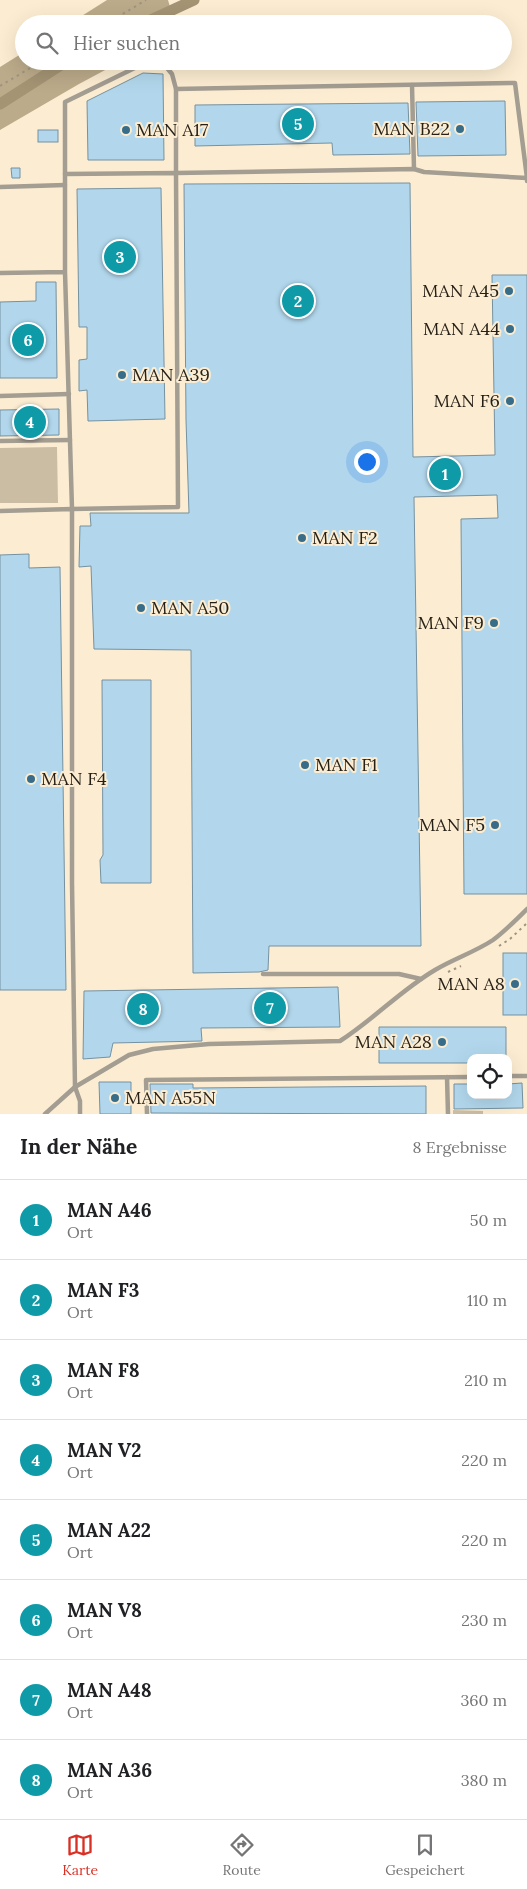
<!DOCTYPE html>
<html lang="de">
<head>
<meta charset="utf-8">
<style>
	body { margin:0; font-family:Lora,serif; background:#f2f2f2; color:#202124 }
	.controls { position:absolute; right:15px; bottom:15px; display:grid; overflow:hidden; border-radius:10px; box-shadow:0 5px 20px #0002 }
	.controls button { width:45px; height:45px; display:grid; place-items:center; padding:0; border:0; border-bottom:1px solid #e0e0e0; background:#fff; color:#202124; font:25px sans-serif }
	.you { position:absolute; left:366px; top:461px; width:18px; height:18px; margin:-12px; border:4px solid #fff; border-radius:50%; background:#1a73e8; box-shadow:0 0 0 8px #1a73e833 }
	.badge { display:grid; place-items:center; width:32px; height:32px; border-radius:50%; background:#d93025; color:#fff; font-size:16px; font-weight:700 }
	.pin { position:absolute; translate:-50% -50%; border:2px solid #fff; box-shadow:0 1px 5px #0006 }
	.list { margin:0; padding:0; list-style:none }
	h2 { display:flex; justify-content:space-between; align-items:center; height:65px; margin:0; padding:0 20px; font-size:21px }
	h2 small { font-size:16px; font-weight:400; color:#757577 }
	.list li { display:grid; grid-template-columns:32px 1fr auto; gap:15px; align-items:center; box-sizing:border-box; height:80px; padding:0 20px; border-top:1px solid #e0e0e0 }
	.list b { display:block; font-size:19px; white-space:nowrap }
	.list p { margin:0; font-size:16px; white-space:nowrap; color:#757577 }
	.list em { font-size:16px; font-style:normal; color:#757577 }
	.icon { flex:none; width:28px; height:28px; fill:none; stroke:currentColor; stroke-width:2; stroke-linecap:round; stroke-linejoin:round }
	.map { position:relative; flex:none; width:527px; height:1114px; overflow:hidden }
	.search { position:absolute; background:#fff; box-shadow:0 5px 20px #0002; left:15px; right:15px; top:15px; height:55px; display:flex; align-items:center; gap:12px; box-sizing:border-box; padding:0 18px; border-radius:28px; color:#757577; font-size:19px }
	.sheet { height:705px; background:#fff }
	nav { display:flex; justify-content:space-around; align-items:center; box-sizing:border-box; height:70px; border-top:1px solid #e0e0e0; background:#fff; font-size:14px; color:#757577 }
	nav a { display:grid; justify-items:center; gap:2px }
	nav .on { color:#d93025 }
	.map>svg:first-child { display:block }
	.green { fill:#cabda4 }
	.forest { fill:#bcab8a }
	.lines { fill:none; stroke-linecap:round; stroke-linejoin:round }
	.canal { stroke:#a49474; stroke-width:11 }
	.building { fill:#b2d7ec; stroke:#7591a1 }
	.path { stroke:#9f9481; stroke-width:2; stroke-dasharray:2.5 4; stroke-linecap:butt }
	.service { stroke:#a39d92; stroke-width:4.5 }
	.poi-dot { fill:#376d89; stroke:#fcedd2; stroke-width:2 }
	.labels { text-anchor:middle; stroke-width:4; stroke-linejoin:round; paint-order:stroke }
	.poi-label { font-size:18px; fill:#251f15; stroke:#fcedd2; text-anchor:end }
</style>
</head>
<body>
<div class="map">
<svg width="527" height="1114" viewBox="0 0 527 1114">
	<rect width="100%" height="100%" fill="#fcedd2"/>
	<g class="green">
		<path d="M57,447L58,503H0V448Z"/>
		<path d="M453,1110L483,1111V1114H453Z"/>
	</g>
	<g class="forest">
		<path d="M107,0H168L175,24H69Z"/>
		<path d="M24,52V61H122L79,84L0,130V67Z"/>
	</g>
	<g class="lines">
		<g class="canal">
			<path d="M142,24L194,0"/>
			<path d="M0,104L67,61"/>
		</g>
	</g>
	<g class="building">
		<path d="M143,73L163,74L164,160H88L87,101Z"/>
		<path d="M505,101L506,155L418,156L416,102Z"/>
		<path d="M408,103L410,154L333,155L332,143L195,146V105Z"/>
		<rect x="38" y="130" width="20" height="12"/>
		<path d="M11,168H20V178H12Z"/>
		<path d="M410,183L413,457L495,455L492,275H527V894H464L461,519L498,518L497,495L414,497L421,946H269L268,970L259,972L193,973L191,650L94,649L91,566L79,567L80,526H91L90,513H189L186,420L184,184Z"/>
		<path d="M161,188L165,419L88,421L87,390L79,391V360L87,359V327H79L77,189Z"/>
		<path d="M36,282H56L57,378H0V302L36,301Z"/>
		<path d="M59,409V435L0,436V410Z"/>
		<path d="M29,554V568L60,567L66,990H0V555Z"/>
		<path d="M102,680H151V883H101L100,860L103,855Z"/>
		<rect x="503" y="953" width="24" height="62"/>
		<path d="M338,987L340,1027L201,1028L202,1041L113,1043L110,1057L83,1059L84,991Z"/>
		<path d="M379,1027H506V1058H471V1063H379Z"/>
		<path d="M99,1082H131V1114H100Z"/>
		<path d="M522,1083L523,1108L454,1109V1084H471V1095H508V1084Z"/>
		<path d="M150,1084H193V1088L426,1086V1114L151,1113Z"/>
	</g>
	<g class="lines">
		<g class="path">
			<path d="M106,24L146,0"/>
			<path d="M0,86L42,61"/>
			<path d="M499,946L510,939L527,923"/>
			<path d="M448,972L461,966"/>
		</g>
		<g class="service">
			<path d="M412,85L414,169"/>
			<path d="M65,174V102L147,62H162L172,74L176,89"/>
			<path d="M527,178L515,83L176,89V173L414,169L424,172L527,178V181"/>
			<path d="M0,187L65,185"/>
			<path d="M0,273L65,272V174L176,173L178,507L72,509L65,272"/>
			<path d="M0,396L69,394"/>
			<path d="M0,441L70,440"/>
			<path d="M0,511L72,509V883L75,1087"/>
			<path d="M263,974H399L421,979"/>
			<path d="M508,1076H527"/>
			<path d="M447,1077L448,1114"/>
			<path d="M75,1087L129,1055L153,1049L209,1044L340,1041C373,1020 401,990 435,970C453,959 475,952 493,940C505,931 516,920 527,909"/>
			<path d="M45,1114L75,1087L80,1101V1114"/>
			<path d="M147,1114L146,1080L471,1077"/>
		</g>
	</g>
	<g class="poi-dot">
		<circle cx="460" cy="129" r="5"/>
		<circle cx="126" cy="130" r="5"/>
		<circle cx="509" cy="291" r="5"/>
		<circle cx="510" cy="329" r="5"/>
		<circle cx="122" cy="375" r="5"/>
		<circle cx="510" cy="401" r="5"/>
		<circle cx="302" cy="538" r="5"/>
		<circle cx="141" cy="608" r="5"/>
		<circle cx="494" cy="623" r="5"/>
		<circle cx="305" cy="765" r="5"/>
		<circle cx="31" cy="779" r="5"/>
		<circle cx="495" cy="825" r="5"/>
		<circle cx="515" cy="984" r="5"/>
		<circle cx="442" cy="1042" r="5"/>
		<circle cx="115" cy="1098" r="5"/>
	</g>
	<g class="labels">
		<g class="poi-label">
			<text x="450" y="135">MAN B22</text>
			<text x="136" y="136" text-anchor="start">MAN A17</text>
			<text x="499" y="297">MAN A45</text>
			<text x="500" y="335">MAN A44</text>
			<text x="132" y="381" text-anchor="start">MAN A39</text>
			<text x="500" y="407">MAN F6</text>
			<text x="312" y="544" text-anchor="start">MAN F2</text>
			<text x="151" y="614" text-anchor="start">MAN A50</text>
			<text x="484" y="629">MAN F9</text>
			<text x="315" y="771" text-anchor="start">MAN F1</text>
			<text x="41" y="785" text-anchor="start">MAN F4</text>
			<text x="485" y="831">MAN F5</text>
			<text x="505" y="990">MAN A8</text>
			<text x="432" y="1048">MAN A28</text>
			<text x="125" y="1104" text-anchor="start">MAN A55N</text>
		</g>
	</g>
</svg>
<div class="controls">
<button><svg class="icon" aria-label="locate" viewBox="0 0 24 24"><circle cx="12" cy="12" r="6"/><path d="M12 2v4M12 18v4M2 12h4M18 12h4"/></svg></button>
</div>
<div class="you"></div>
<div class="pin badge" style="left:445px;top:474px;background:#0f9aa8">1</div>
<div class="pin badge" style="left:298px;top:301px;background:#0f9aa8">2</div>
<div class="pin badge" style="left:120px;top:257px;background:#0f9aa8">3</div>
<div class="pin badge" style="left:30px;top:422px;background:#0f9aa8">4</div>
<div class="pin badge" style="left:298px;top:124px;background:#0f9aa8">5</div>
<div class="pin badge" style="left:28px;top:340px;background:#0f9aa8">6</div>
<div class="pin badge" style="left:270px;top:1008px;background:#0f9aa8">7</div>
<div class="pin badge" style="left:143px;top:1009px;background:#0f9aa8">8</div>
<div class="search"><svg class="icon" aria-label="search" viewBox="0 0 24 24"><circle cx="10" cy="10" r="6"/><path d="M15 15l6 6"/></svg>Hier suchen</div>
</div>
<section class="sheet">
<h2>In der Nähe<small>8 Ergebnisse</small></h2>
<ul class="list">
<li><span class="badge" style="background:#0f9aa8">1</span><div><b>MAN A46</b><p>Ort</p></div><em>50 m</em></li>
<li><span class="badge" style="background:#0f9aa8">2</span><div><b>MAN F3</b><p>Ort</p></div><em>110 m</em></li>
<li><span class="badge" style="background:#0f9aa8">3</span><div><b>MAN F8</b><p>Ort</p></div><em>210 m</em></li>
<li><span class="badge" style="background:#0f9aa8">4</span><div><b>MAN V2</b><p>Ort</p></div><em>220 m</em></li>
<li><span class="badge" style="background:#0f9aa8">5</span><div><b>MAN A22</b><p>Ort</p></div><em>220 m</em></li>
<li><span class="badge" style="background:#0f9aa8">6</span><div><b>MAN V8</b><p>Ort</p></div><em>230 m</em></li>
<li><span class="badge" style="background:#0f9aa8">7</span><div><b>MAN A48</b><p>Ort</p></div><em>360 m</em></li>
<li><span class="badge" style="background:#0f9aa8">8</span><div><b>MAN A36</b><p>Ort</p></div><em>380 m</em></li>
</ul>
</section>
<nav>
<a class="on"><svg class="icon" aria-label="map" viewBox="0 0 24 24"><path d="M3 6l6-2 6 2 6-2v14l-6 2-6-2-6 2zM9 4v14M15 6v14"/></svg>Karte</a>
<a><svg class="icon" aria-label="directions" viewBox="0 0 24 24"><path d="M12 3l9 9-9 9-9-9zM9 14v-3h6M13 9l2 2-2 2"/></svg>Route</a>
<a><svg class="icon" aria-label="saved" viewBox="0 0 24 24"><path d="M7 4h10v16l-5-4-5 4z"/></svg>Gespeichert</a>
</nav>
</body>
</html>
